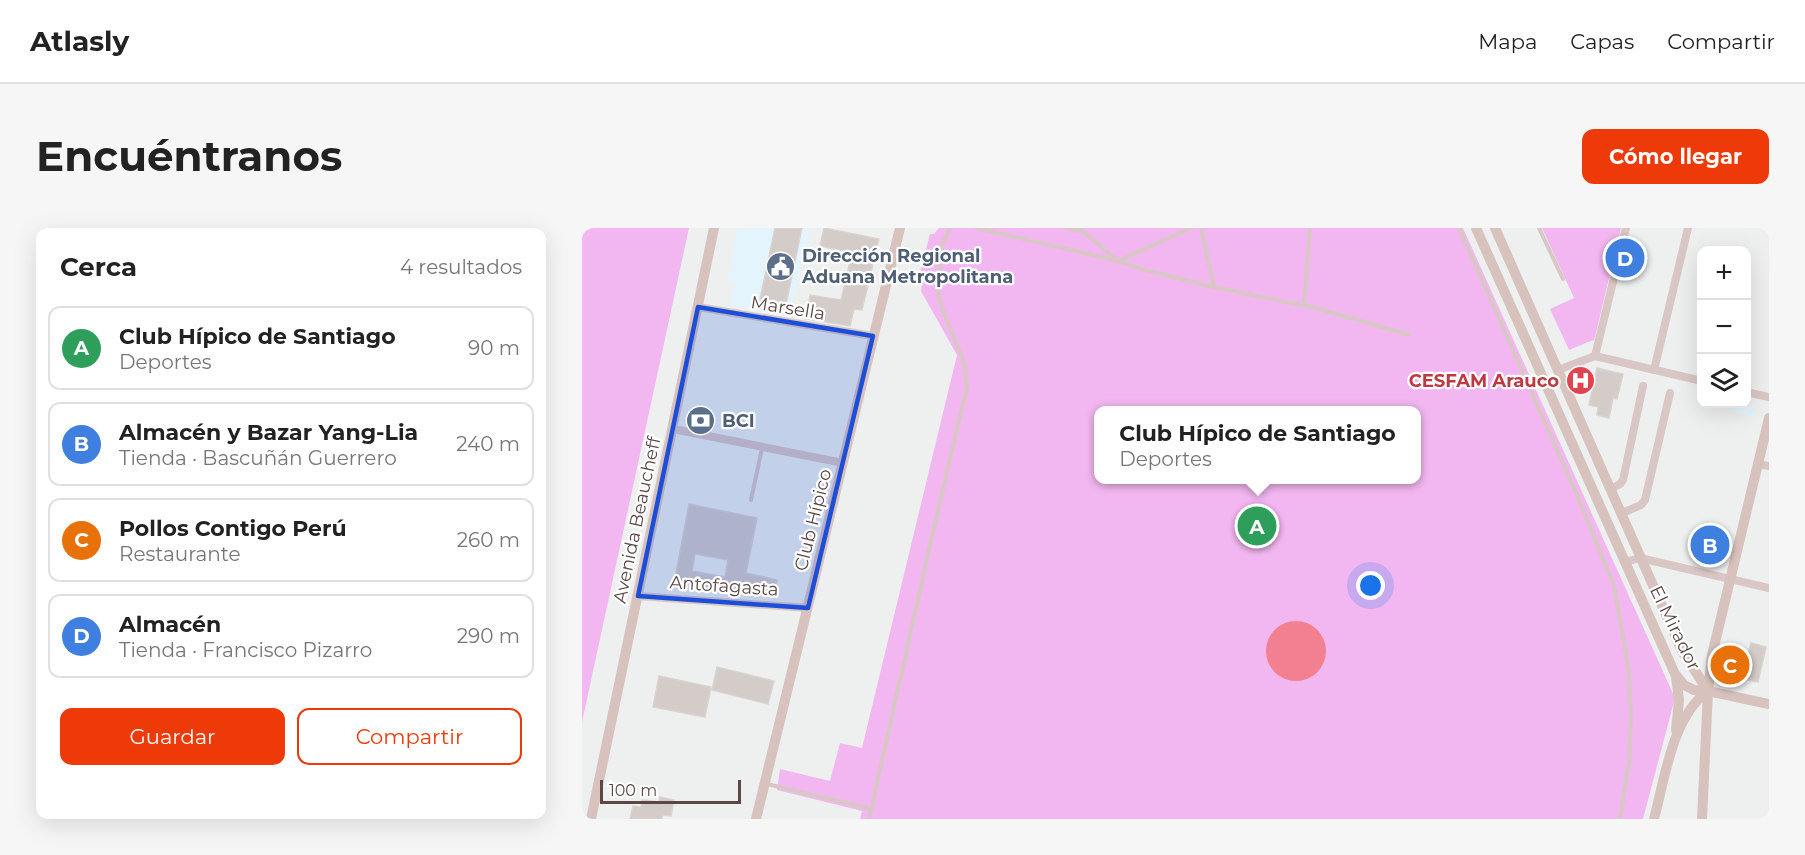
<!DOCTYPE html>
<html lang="es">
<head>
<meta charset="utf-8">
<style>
	body { margin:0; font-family:Montserrat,sans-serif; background:#f6f6f6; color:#222 }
	.controls { position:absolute; right:18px; top:18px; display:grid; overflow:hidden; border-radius:12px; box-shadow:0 6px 24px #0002 }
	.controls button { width:54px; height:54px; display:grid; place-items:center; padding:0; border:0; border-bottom:2px solid #e0e0e0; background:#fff; color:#222; font:30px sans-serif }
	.scale { position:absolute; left:18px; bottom:15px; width:141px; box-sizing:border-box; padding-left:6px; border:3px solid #5c4744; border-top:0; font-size:16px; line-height:21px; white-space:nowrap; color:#5c4744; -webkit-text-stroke:4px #fff; paint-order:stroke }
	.you { position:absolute; left:789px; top:358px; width:21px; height:21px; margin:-15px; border:4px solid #fff; border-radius:50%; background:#1a73e8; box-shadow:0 0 0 9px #1a73e833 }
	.badge { display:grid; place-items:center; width:39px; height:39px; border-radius:50%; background:#ee3a09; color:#fff; font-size:20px; font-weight:700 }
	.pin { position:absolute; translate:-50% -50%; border:3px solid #fff; box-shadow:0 2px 6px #0006 }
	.popup { position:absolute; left:512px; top:178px; width:327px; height:78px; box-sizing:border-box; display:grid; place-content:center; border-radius:12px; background:#fff; filter:drop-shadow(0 2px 4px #0005); font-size:20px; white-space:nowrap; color:#767676 }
	.popup b { font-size:22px; color:#222 }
	.popup::after { content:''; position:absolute; left:50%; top:100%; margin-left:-12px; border:12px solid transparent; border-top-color:#fff }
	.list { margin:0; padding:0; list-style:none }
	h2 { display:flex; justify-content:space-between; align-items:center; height:78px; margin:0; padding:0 24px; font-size:26px }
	h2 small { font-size:20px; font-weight:400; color:#767676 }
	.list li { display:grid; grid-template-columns:39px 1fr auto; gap:18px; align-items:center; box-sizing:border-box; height:84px; margin:0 12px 12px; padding:0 12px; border:2px solid #e0e0e0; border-radius:12px }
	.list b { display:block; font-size:22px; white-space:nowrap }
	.list p { margin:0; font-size:20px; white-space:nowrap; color:#767676 }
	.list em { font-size:20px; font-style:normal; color:#767676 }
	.actions { display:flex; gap:12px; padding:18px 24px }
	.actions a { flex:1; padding:14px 0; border:2px solid #ee3a09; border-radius:12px; text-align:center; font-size:21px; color:#ee3a09 }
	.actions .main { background:#ee3a09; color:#fff }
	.icon { flex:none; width:33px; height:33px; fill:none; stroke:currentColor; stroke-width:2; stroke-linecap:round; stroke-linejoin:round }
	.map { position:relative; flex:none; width:1187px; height:591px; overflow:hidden; border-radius:12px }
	header { display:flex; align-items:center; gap:36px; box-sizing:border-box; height:84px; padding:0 30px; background:#fff; border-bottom:2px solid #e0e0e0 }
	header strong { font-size:28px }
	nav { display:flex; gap:33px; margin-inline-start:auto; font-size:21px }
	.intro { display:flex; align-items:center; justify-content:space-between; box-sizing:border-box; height:144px; padding:0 36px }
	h1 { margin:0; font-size:42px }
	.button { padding:15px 27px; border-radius:12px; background:#ee3a09; color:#fff; font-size:21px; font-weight:700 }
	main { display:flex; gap:36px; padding:0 36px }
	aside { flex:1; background:#fff; border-radius:12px; box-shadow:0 6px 24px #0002 }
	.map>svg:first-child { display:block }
	.commercial { fill:#e4f4fd }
	.green { fill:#f2b7f0; fill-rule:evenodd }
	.water { fill:#f38090 }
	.building { fill:#d3ccc9; stroke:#dad4d1; stroke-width:1.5; fill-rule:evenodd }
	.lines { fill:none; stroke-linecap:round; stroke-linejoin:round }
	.lane { stroke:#d9c7c5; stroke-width:4 }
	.street { stroke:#d9c7c5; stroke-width:8 }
	.secondary { stroke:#d8c2be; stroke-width:10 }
	.marked { fill:#1d4ed8; fill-opacity:0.2; stroke:#1d4ed8; stroke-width:4.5; stroke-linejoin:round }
	.labels { text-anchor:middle; stroke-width:4.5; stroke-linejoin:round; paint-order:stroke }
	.service-label { font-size:18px; font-weight:bold; fill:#4e5e75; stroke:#fff; text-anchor:start }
	.street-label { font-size:18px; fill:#5c4744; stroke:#fff }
	.health-label { font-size:18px; font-weight:bold; fill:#be3a42; stroke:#fff; text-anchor:end }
</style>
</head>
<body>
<header>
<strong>Atlasly</strong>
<nav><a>Mapa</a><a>Capas</a><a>Compartir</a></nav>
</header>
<div class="intro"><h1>Encuéntranos</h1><a class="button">Cómo llegar</a></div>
<main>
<aside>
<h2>Cerca<small>4 resultados</small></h2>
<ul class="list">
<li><span class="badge" style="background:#2e9e5b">A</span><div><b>Club Hípico de Santiago</b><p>Deportes</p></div><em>90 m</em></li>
<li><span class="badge" style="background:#3f7fe0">B</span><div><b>Almacén y Bazar Yang-Lia</b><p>Tienda · Bascuñán Guerrero</p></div><em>240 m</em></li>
<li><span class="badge" style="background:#e8710a">C</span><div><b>Pollos Contigo Perú</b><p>Restaurante</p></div><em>260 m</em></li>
<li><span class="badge" style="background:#3f7fe0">D</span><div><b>Almacén</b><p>Tienda · Francisco Pizarro</p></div><em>290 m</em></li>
</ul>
<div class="actions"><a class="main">Guardar</a><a>Compartir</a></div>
</aside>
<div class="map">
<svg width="1187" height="591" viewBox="0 0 1187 591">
	<rect width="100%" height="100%" fill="#edf0ef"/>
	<g class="commercial">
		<path d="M156,0H228L207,88L148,77L153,55L145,53Z"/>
		<path d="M1151,176L1171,179L1174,182L1172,189L1149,183Z"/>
	</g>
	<g class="green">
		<path d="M0,0H107L0,494Z"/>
		<path d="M357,0H881L1093,470L1061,591H278L280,583L195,562L198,541L248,553L258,515L280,520L375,127L339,63L341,51L337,49L348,6H352ZM516,182H834V252H516Z"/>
		<path d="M960,0H1039L1012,113L1011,112L987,122L968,81L992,70Z"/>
	</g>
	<circle class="water" cx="714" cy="423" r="30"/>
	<g class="building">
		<path d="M193,0H220L203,81L177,76Z"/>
		<path d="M242,0L297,11L280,82L272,81L268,98L224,91L228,67L259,72L270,25L238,18Z"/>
		<path d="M1015,140L1041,146L1035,171L1031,170L1027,190L1015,187L1016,179L1007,177Z"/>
		<path d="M107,276L175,290L164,345L195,352L191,368L150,358L149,365L120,360L121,357L93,351ZM113,326L146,332L143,349L110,343Z"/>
		<path d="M1169,415L1184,419L1176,454L1151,449L1143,442L1147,421L1166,426Z"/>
		<path d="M135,439L192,453L186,476L130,462Z"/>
		<path d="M77,448L129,459L123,489L71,479Z"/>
		<path d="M78,569L92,572L89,588L80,587V591H48L51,578L59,579L60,572L77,574Z"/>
	</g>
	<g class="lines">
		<g class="lane">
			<path d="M394,0L536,33L563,42L632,59"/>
			<path d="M485,0L498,3"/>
			<path d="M497,0L536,33L609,0"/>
			<path d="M619,0L632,59L734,80L827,107"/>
			<path d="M877,0L995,267L1032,358L1046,438L1049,485L1047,533L1038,591"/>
			<path d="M957,0L981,51"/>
			<path d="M722,78L728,0"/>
			<path d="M169,272L180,220"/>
			<path d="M185,556L290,581"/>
			<path d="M287,591L353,295L385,159L382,134L361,83L355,61L359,19L368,0"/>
		</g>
		<g class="street">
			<path d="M116,79L291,108"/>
			<path d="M1013,128L1044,0"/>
			<path d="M976,142L1013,128L1120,153"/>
			<path d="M1072,142L1106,0"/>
			<path d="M1164,164L1187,169"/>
			<path d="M91,201L261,235"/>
			<path d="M1176,236L1187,238"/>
			<path d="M1029,261L1038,256L1041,252L1061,158"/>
			<path d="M1040,285L1059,277L1063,272L1088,165"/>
			<path d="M1043,334L1058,330L1187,360"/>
			<path d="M56,368L226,380"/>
		</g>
		<g class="secondary">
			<path d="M894,0L1093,446L1102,457L1112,462L1126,463L1187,476"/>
			<path d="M913,0L1100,423L1126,463"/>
			<path d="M1094,449L1097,472L1094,502"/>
			<path d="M9,591L132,0"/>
			<path d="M174,591L318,0"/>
			<path d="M1072,591C1083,550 1090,489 1126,463"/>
			<path d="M1120,591L1126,463L1130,427L1187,190"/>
		</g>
	</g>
	<path class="marked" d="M116,79L291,108L226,380L56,368Z"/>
	<defs>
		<symbol id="civic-disc" viewBox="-11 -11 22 22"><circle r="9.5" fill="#5c6f8a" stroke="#fff"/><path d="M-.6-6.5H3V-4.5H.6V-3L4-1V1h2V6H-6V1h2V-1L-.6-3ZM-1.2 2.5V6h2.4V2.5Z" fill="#fff"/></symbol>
		<symbol id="hospital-disc" viewBox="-11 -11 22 22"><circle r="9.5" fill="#e0444e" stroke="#fff"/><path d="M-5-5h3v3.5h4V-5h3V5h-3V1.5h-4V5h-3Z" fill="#fff"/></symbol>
		<symbol id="bank-disc" viewBox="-11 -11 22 22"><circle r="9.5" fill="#5c6f8a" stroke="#fff"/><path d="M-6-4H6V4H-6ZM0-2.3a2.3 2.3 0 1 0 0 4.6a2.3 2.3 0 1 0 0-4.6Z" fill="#fff"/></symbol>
	</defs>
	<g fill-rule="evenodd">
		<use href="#civic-disc" x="182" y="22" width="33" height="33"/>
		<use href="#hospital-disc" x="982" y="136" width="33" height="33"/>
		<use href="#bank-disc" x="102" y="176" width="33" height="33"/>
	</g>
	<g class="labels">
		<g class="service-label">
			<text x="220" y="34">Dirección Regional<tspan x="220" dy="21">Aduana Metropolitana</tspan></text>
			<text x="140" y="199">BCI</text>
		</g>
		<g class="street-label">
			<text transform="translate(206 80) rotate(9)" y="6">Marsella</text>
			<text transform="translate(55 292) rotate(-78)" y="6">Avenida Beaucheff</text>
			<text transform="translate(231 292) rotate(-76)" y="6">Club Hípico</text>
			<text transform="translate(142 358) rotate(4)" y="6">Antofagasta</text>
			<text transform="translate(1093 400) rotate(64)" y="6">El Mirador</text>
		</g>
		<g class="health-label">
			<text x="977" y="159">CESFAM Arauco</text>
		</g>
	</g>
</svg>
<div class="controls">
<button>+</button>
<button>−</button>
<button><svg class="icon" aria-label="layers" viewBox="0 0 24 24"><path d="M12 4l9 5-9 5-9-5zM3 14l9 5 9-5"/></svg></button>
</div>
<div class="scale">100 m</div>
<div class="you"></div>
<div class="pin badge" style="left:675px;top:298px;background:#2e9e5b">A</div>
<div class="popup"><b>Club Hípico de Santiago</b>Deportes</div>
<div class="pin badge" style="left:1128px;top:317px;background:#3f7fe0">B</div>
<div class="pin badge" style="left:1148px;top:437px;background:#e8710a">C</div>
<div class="pin badge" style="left:1043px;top:30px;background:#3f7fe0">D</div>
</div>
</main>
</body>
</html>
